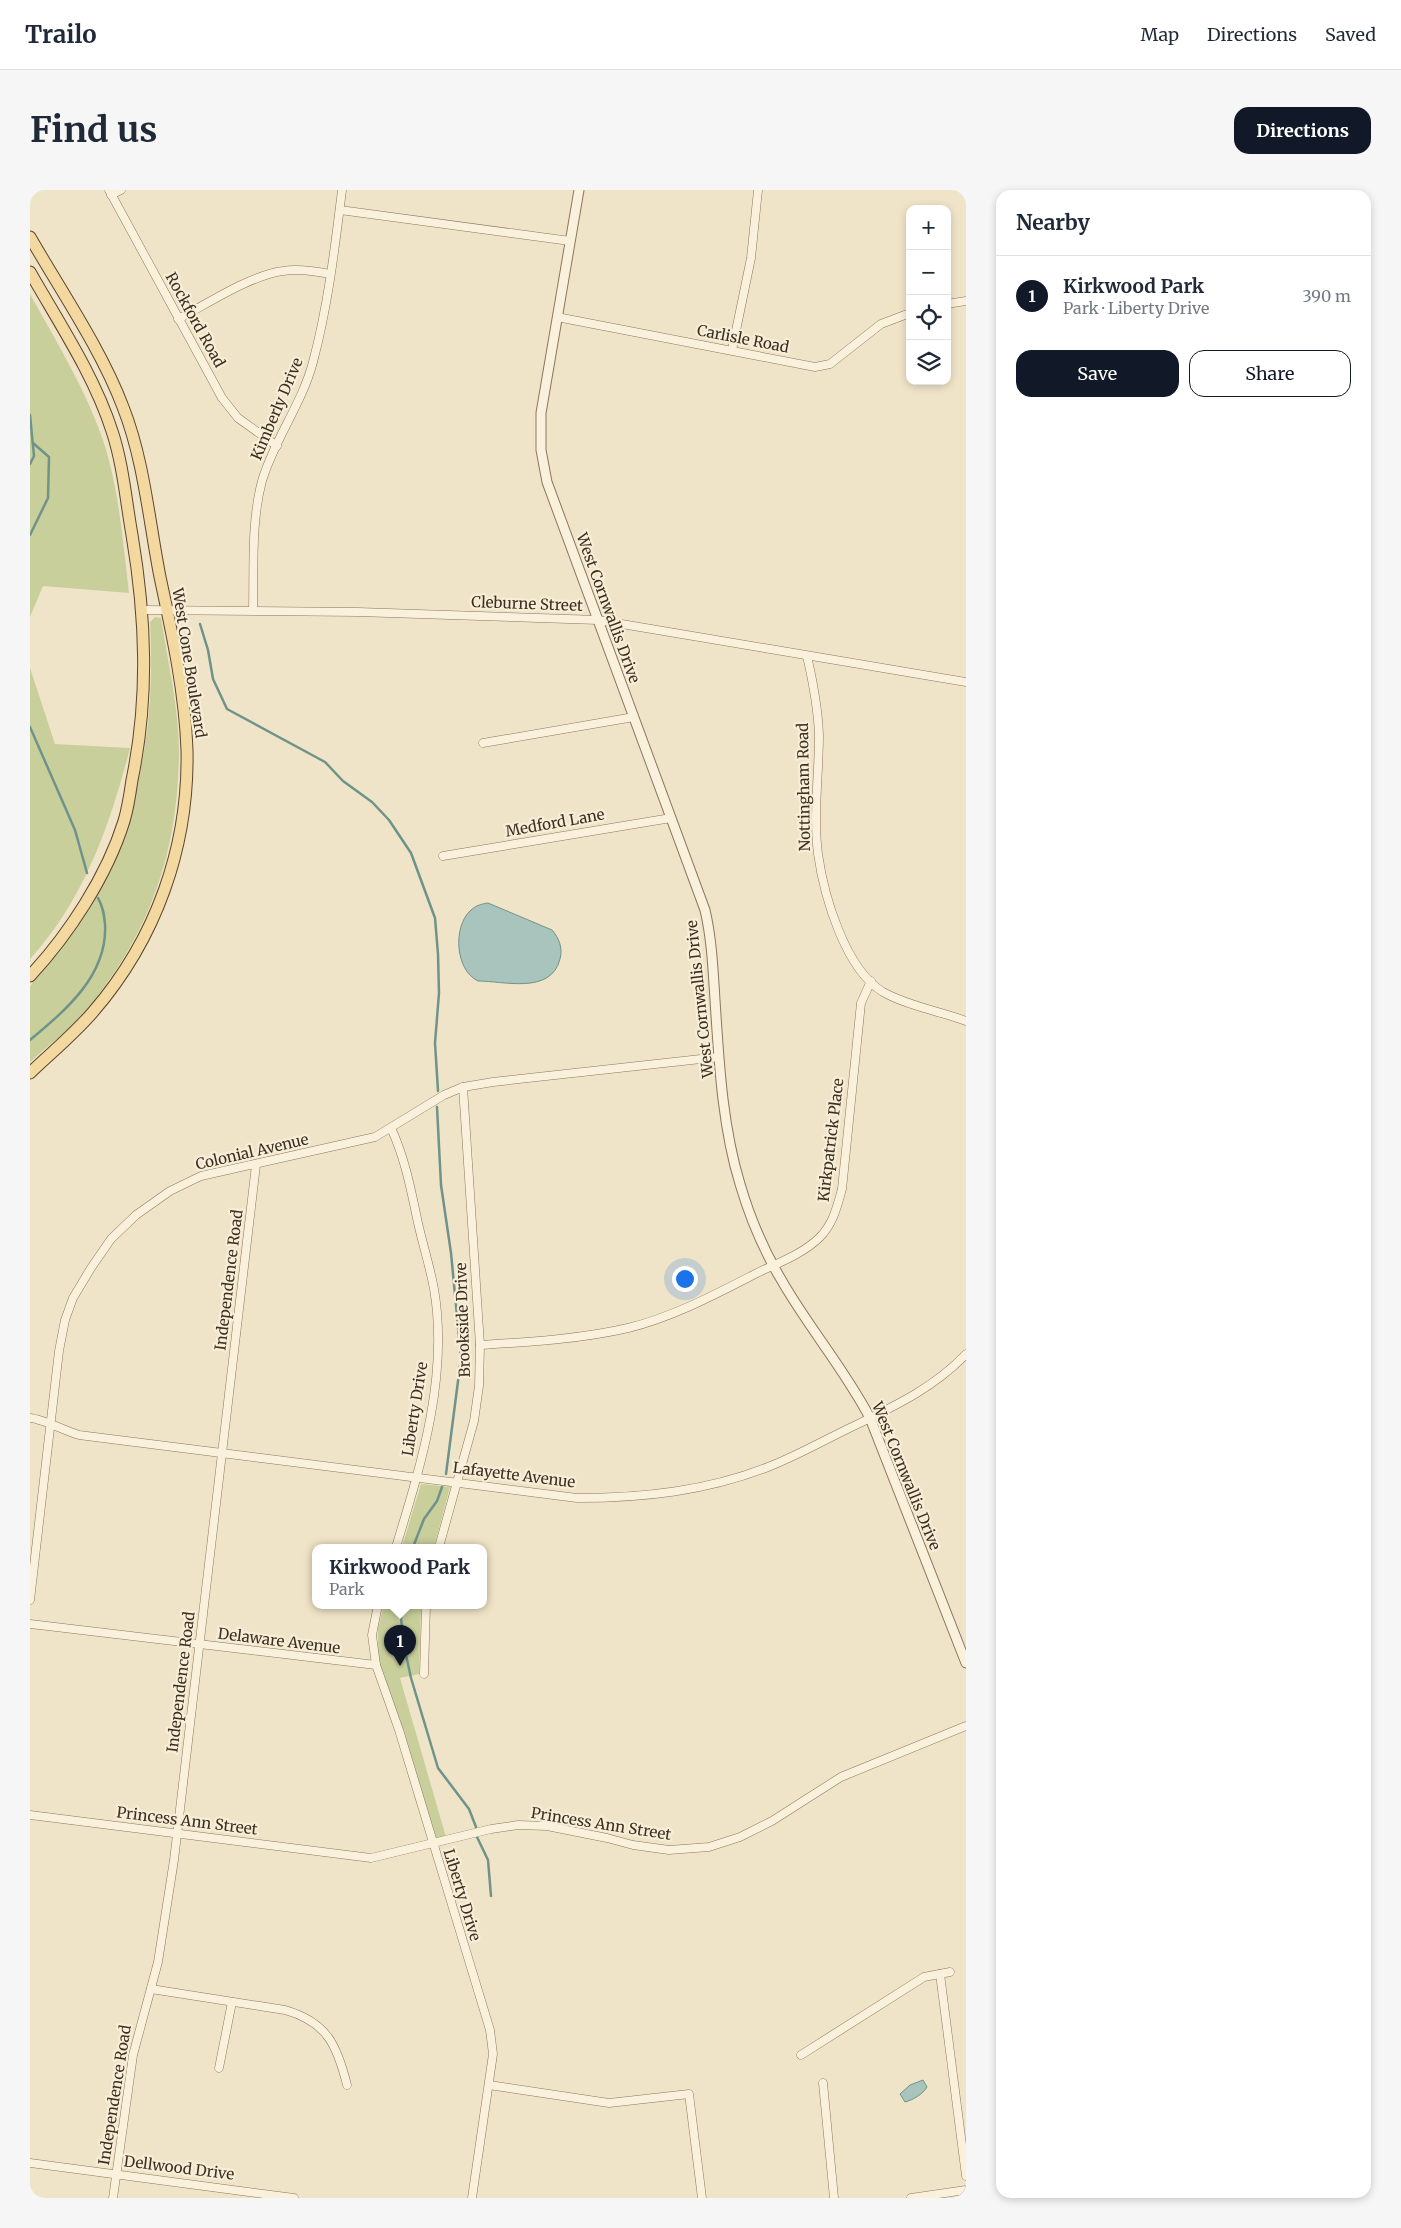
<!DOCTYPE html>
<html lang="en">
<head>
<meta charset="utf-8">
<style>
	body { margin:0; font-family:Merriweather,serif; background:#f6f6f7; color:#1f2937 }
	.controls { position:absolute; right:15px; top:15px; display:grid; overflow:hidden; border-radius:10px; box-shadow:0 2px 8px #0003 }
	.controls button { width:45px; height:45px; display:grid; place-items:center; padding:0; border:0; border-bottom:1px solid #e0e1e3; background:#fff; color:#1f2937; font:25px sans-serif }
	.you { position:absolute; left:654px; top:1088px; width:18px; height:18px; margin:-12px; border:4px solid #fff; border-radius:50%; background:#1a73e8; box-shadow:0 0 0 8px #1a73e833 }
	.badge { display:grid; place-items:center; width:32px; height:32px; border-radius:50%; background:#111827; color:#fff; font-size:16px; font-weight:700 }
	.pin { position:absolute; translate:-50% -41px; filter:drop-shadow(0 1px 2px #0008) }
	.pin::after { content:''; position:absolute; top:26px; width:18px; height:15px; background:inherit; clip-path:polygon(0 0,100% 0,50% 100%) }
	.popup { position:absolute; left:282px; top:1354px; width:175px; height:65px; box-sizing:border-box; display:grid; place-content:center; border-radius:10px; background:#fff; filter:drop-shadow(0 1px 4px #0005); font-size:16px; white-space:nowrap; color:#747a83 }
	.popup b { font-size:19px; color:#1f2937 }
	.popup::after { content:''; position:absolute; left:50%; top:100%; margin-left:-10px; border:10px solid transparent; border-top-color:#fff }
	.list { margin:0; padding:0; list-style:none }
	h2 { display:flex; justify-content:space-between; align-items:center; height:65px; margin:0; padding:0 20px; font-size:21px }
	h2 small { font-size:16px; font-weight:400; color:#747a83 }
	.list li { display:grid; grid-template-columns:32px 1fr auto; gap:15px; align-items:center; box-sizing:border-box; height:80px; padding:0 20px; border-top:1px solid #e0e1e3 }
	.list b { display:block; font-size:19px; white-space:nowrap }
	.list p { margin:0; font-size:16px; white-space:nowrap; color:#747a83 }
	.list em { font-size:16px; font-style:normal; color:#747a83 }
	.actions { display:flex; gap:10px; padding:15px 20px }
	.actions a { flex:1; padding:11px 0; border:1px solid #111827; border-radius:15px; text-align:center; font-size:18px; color:#111827 }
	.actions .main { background:#111827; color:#fff }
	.icon { flex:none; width:28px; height:28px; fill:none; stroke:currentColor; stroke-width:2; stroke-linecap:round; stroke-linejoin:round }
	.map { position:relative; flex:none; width:936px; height:2008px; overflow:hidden; border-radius:15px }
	header { display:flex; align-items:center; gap:30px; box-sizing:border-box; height:70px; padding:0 25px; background:#fff; border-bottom:1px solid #e0e1e3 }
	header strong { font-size:24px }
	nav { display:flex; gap:28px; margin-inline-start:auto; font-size:18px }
	.intro { display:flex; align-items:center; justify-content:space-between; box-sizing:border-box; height:120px; padding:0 30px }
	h1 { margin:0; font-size:35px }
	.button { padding:12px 22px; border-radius:15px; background:#111827; color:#fff; font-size:18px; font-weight:700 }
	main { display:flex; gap:30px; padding:0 30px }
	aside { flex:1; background:#fff; border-radius:15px; box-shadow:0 2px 8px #0003 }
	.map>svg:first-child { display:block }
	.green { fill:#c9cf9b }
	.water { fill:#a9c4bc; stroke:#6f938a }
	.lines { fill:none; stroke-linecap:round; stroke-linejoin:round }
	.stream { stroke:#6f938a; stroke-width:2.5 }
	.minor-casing { stroke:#8d765c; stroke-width:9 }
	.tertiary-casing { stroke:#8d765c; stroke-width:11 }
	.primary-casing { stroke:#5b4430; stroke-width:13 }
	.minor { stroke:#faf1dc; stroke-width:8 }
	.tertiary { stroke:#faf1dc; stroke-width:9 }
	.primary { stroke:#f3d9a0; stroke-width:11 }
	.labels { text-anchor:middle; stroke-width:4.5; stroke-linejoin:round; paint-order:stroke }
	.street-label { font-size:15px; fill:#3d2e20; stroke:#f7eed8 }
</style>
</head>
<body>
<header>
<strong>Trailo</strong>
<nav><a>Map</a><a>Directions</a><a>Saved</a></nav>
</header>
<div class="intro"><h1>Find us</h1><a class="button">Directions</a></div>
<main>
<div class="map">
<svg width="936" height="2008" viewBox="0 0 936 2008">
	<rect width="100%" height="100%" fill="#f0e4c8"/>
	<g class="green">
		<path d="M0,104C26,151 55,198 73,250C89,299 93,352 99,403L13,396L0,427Z"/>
		<path d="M125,427L131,428C138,473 149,518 149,563C148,659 122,737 63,812C45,835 21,853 0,872C0,859 0,806 0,797C3,789 14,780 19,773C39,748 58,723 71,694C113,604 125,531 120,432Z"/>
		<path d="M0,478L25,554L100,558C80,635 54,710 0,769Z"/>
		<path d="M391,1294L420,1297L404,1357H372Z"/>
		<path d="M354,1415H391L389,1484L370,1488L416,1647L405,1650L348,1469V1438Z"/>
	</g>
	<g class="water">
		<path d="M458,713L522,740C529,748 533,758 530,769C521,805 474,791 448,791C425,780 423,737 440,721C446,715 452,714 458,713Z"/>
		<path d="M893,1890L897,1897C893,1904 883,1910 875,1912L870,1904L880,1895Z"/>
	</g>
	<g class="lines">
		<g class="stream">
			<path d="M0,225L4,266L0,274"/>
			<path d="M0,345L18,308L19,267L3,253"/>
			<path d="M170,434L178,460L183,489L197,519L295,572L313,591L342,612L359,630L381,663L405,728L408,764L409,803L405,853L408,901"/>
			<path d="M0,537L45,640L57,683"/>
			<path d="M0,850C36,820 78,785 75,734C74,724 73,717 68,708"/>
			<path d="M407,917L411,995L421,1063L431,1168L416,1284"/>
			<path d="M383,1357L394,1329L407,1311L412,1297"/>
			<path d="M370,1415L373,1451L381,1488L408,1578L439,1619L446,1637"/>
			<path d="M447,1647L458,1670L461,1706"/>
		</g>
		<defs>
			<g id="minor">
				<path d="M79,0L192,208L208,228L247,256"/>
				<path d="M81,5L91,0"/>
				<path d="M310,20L540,51"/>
				<path d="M917,114L936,111"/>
				<path d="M527,127L785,177L800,174L851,134L880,123"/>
				<path d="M148,129C177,114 221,85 253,81C268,78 285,81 300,84"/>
				<path d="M702,160L721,68L728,0"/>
				<path d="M112,420L328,422L568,430L936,492"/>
				<path d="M223,420C224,378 221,332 232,291C244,250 272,214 283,172C298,116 305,57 312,0"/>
				<path d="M777,466C783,492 788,519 789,545C789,584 783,625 788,664C794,706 815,779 853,802C878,816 909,821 936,831"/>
				<path d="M453,553L604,527"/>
				<path d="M413,666L641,628"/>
				<path d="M361,938C375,968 381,1000 388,1033C393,1055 400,1077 404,1099C419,1186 391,1275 366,1357"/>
				<path d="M450,1155C498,1152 551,1149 598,1138C643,1127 686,1104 727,1083C748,1073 773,1064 790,1047C803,1034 807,1017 812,999L831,813L841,791"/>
				<path d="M0,1228C13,1229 35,1241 49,1245L547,1308C613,1308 677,1301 738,1277C769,1265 798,1248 828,1234C867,1215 906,1196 936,1164"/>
				<path d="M409,1357L444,1231L449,1196L450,1155L433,897"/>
				<path d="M0,1410L29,1161L35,1130L43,1108L61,1078L81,1049L106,1025L140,1001L171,986L345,947L414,905L433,897L463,892L689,867"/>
				<path d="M348,1415L342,1445L346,1475L369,1540L460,1840L463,1864L442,2008"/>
				<path d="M0,1434L346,1475"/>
				<path d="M394,1484L396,1415"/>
				<path d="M0,1625L341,1668L461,1639L488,1635L517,1636L577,1648L603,1655L639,1660L679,1657L710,1647L742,1631L811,1587L936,1536"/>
				<path d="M910,1784L936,1986"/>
				<path d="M121,1799L255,1820C297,1832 307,1855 317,1895"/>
				<path d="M771,1865L894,1787L920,1782"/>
				<path d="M189,1878L202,1812"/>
				<path d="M793,1893L804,2008"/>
				<path d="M459,1895L579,1913L659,1904L672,2008"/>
				<path d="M0,1973L264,2008"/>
				<path d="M83,2008L103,1865L128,1772L144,1670L226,975"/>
				<path d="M881,2008L936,2000"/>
			</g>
			<path id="tertiary" d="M549,0L511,223V260L517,292L675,720C682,750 683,780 685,810C689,871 692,935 710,994C720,1028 734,1061 752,1091C779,1138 815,1180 840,1228L936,1473"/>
			<g id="primary">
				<path d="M0,47C31,101 71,159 93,217C114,270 119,331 130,387C142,443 155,502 157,560C159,657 126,749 63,822C44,844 21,863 0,883"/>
				<path d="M0,82C29,133 64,185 82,241C93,274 96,311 102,345C116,428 119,508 102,590C100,604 98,618 94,631C77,686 39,744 0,786"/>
			</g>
		</defs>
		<use href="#minor" class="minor-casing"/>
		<use href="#tertiary" class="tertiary-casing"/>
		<use href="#primary" class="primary-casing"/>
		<use href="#minor" class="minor"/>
		<use href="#tertiary" class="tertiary"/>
		<use href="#primary" class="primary"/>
	</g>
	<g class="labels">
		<g class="street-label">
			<text transform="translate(165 130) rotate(61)" y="5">Rockford Road</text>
			<text transform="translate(713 149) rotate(11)" y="5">Carlisle Road</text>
			<text transform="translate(247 219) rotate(-67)" y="5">Kimberly Drive</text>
			<text transform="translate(497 414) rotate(2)" y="5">Cleburne Street</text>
			<text transform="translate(578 418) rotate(70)" y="5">West Cornwallis Drive</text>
			<text transform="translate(159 473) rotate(81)" y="5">West Cone Boulevard</text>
			<text transform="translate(774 597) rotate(-91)" y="5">Nottingham Road</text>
			<text transform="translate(525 633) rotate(-10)" y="5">Medford Lane</text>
			<text transform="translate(670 809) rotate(-96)" y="5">West Cornwallis Drive</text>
			<text transform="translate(801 950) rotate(-83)" y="5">Kirkpatrick Place</text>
			<text transform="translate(222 962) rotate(-13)" y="5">Colonial Avenue</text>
			<text transform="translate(199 1090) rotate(-83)" y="5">Independence Road</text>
			<text transform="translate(433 1130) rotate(-92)" y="5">Brookside Drive</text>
			<text transform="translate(385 1219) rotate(-81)" y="5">Liberty Drive</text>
			<text transform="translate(484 1285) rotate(7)" y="5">Lafayette Avenue</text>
			<text transform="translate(876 1286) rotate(68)" y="5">West Cornwallis Drive</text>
			<text transform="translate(249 1451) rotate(7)" y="5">Delaware Avenue</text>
			<text transform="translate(151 1492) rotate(-83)" y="5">Independence Road</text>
			<text transform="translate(157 1631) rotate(7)" y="5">Princess Ann Street</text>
			<text transform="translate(571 1634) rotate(9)" y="5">Princess Ann Street</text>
			<text transform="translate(432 1705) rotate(73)" y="5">Liberty Drive</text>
			<text transform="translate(85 1905) rotate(-81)" y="5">Independence Road</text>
			<text transform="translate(149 1978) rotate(7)" y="5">Dellwood Drive</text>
		</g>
	</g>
</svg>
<div class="controls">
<button>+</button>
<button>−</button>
<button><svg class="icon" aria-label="locate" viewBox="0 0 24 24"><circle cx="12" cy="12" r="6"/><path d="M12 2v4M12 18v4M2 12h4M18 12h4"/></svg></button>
<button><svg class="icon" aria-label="layers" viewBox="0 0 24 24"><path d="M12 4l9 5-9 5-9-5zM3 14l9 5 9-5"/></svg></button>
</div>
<div class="you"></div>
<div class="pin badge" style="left:370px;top:1476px">1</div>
<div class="popup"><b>Kirkwood Park</b>Park</div>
</div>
<aside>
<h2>Nearby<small></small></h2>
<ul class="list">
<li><span class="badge">1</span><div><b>Kirkwood Park</b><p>Park · Liberty Drive</p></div><em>390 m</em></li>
</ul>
<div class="actions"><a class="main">Save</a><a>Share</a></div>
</aside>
</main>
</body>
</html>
